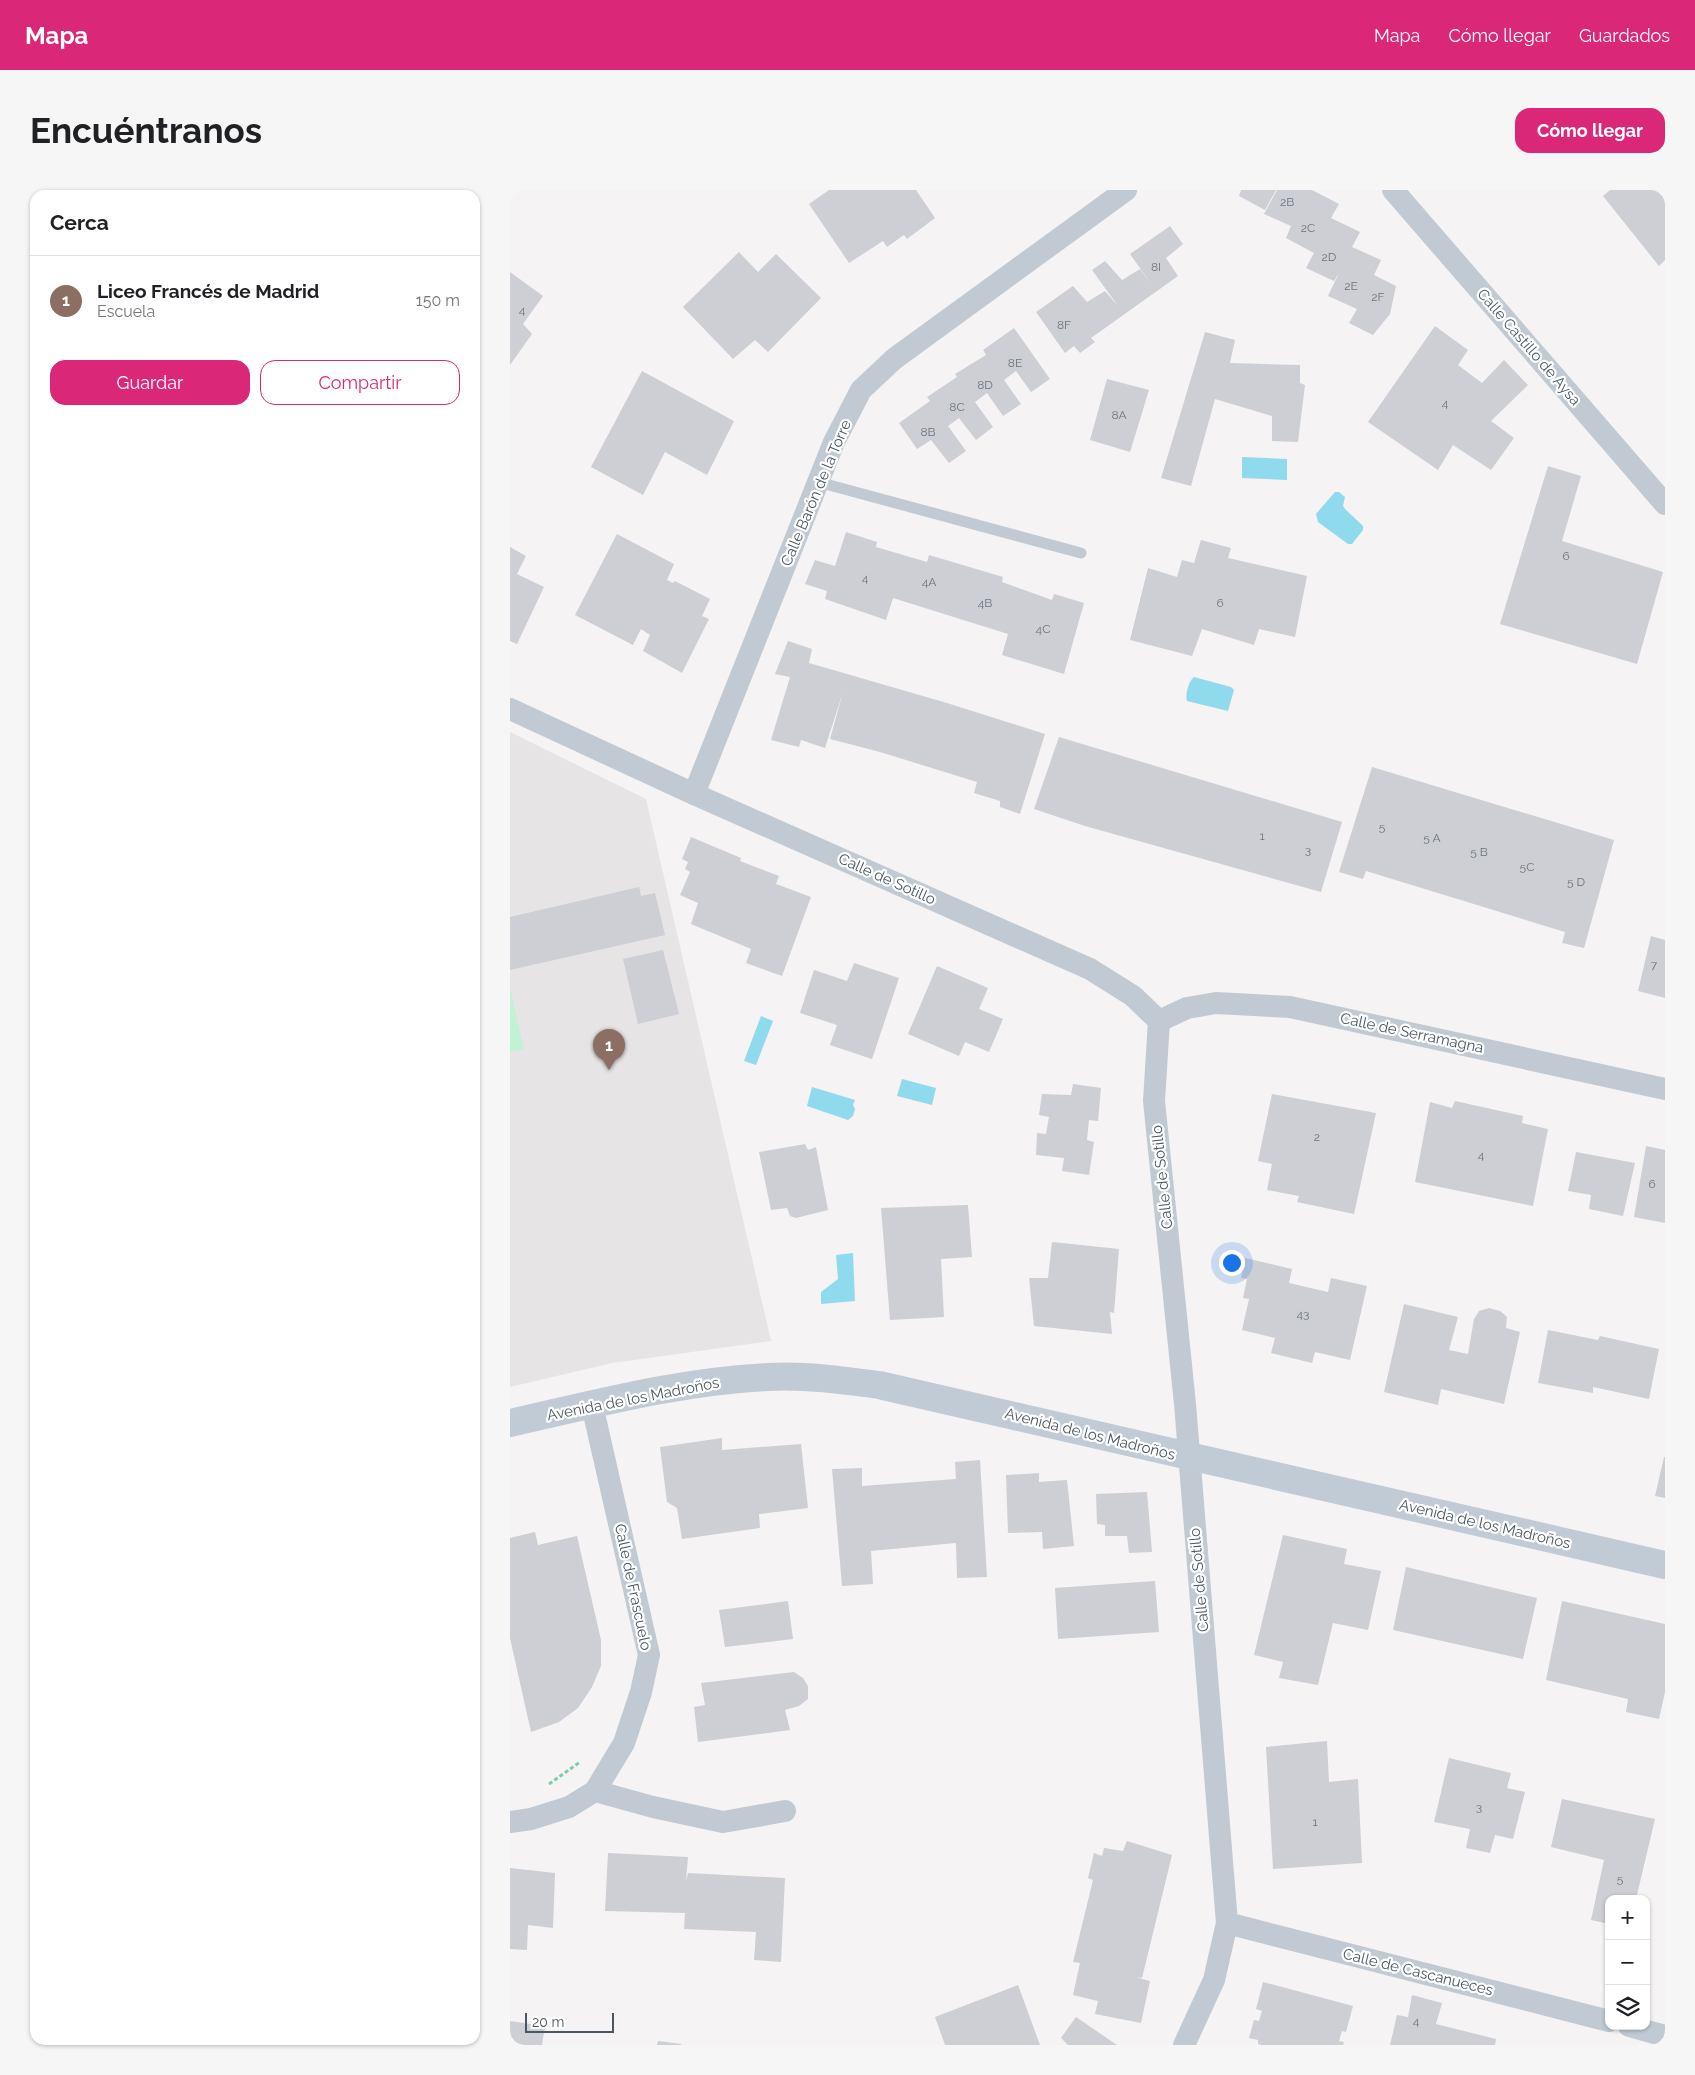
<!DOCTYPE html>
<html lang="es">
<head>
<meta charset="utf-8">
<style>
	body { margin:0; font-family:Raleway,sans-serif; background:#f6f6f6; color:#202124 }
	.controls { position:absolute; right:15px; bottom:15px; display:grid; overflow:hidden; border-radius:10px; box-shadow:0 1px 4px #0004 }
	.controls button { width:45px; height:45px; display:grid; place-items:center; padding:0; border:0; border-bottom:1px solid #e0e0e0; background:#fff; color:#202124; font:25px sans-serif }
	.scale { position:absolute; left:15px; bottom:12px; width:89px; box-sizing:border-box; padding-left:5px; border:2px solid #4a5661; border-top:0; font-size:14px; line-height:18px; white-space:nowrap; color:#4a5661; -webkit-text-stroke:4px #fff; paint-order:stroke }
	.you { position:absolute; left:721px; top:1072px; width:18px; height:18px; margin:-12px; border:4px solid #fff; border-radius:50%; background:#1a73e8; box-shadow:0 0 0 8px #1a73e833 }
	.badge { display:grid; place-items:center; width:32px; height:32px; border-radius:50%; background:#db2777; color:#fff; font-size:16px; font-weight:700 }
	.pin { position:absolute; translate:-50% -41px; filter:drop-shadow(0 1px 2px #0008) }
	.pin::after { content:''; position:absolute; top:26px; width:18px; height:15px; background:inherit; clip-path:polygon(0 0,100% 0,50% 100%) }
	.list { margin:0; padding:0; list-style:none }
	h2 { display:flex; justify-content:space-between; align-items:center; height:65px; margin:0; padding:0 20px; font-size:21px }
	h2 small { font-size:16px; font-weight:400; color:#757577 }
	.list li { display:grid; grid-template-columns:32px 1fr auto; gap:15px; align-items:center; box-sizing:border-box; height:90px; padding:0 20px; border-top:1px solid #e0e0e0 }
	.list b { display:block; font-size:19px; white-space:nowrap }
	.list p { margin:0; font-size:16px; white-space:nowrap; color:#757577 }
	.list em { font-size:16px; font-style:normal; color:#757577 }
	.actions { display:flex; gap:10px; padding:15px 20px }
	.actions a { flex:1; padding:11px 0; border:1px solid #db2777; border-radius:15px; text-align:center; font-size:18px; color:#db2777 }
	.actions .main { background:#db2777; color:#fff }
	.icon { flex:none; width:28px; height:28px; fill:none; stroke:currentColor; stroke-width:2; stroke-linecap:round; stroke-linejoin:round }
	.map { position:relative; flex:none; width:1155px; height:1855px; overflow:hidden; border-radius:15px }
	header { display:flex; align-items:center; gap:30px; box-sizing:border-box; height:70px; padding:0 25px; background:#db2777; color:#fff }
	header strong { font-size:24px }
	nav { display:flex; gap:28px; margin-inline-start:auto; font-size:18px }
	.intro { display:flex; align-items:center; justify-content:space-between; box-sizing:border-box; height:120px; padding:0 30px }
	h1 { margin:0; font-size:35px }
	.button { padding:12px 22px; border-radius:15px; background:#db2777; color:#fff; font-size:18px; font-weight:700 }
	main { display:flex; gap:30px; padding:0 30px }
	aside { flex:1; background:#fff; border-radius:15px; box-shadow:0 1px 4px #0004 }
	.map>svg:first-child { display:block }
	.education { fill:#e6e4e5 }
	.green { fill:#c3f1d5 }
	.water { fill:#90daee }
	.building { fill:#cdcfd5 }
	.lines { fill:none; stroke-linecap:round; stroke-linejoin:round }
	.path { stroke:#7ad0a6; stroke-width:3; stroke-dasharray:4 2.5; stroke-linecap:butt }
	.lane { stroke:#c1cad2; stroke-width:11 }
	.street { stroke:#c1cad2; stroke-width:22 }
	.secondary { stroke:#c1cbd6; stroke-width:28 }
	.labels { text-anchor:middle; stroke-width:4.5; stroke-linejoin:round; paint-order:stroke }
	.number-label { font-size:12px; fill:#6b747e }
	.street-label { font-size:15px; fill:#4a5661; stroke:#fff }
</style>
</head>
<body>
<header>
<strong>Mapa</strong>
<nav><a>Mapa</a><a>Cómo llegar</a><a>Guardados</a></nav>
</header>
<div class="intro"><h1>Encuéntranos</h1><a class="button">Cómo llegar</a></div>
<main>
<aside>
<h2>Cerca<small></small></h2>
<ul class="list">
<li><span class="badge" style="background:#8d6e63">1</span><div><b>Liceo Francés de Madrid</b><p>Escuela</p></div><em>150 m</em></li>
</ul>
<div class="actions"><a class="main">Guardar</a><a>Compartir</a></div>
</aside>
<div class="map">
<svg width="1155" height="1855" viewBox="0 0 1155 1855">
	<rect width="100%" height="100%" fill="#f5f3f3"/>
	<path class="education" d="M0,542L136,609L261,1151L102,1173L0,1197Z"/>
	<path class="green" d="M0,799L14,859L0,862Z"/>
	<g class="water">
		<path d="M732,267L777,269V290L732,288Z"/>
		<path d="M825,302H829L835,307L833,316L835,319L853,336V340L842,354H838L808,332L806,324Z"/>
		<path d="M684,487L721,497L724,500L718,521L677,511C675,505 678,492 684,487Z"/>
		<path d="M251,826L263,831L246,875L234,871Z"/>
		<path d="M392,889L426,898L422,915L387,906Z"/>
		<path d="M302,897L345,910L343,915L345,919L343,926L338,930L297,916Z"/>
		<path d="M343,1063L345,1111L311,1114V1102L328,1089L326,1065Z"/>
	</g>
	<g class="building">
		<path d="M319,0H406L425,28L397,49L394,45L377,57L373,51L339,73L299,14Z"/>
		<path d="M731,0H766L755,20L729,6Z"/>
		<path d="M767,0H802L829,14L821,28L850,42L842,57L871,70L864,85L886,96L880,124L863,145L839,133L847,119L818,106L829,83L824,91L796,78L804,63L776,48L781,36L754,24Z"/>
		<path d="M1100,0H1155V70L1149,76L1093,6Z"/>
		<path d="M660,36L673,54L656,68L668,86L581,148L585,152L570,163L564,156L555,163L526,122L563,96L577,112L595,101L608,116L582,80L595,71L612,90L630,79L642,95L620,64Z"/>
		<path d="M229,62L248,82L266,64L311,108L258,162L245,150L223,169L173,117Z"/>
		<path d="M0,82L33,106L13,134L22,144L0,175Z"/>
		<path d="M925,136L958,160L948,175L972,193L994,170L1018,195L981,231L1004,248L981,280L943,255L928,280L858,232Z"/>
		<path d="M504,138L540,189L521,202L506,181L494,190L511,214L493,226L477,203L465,212L483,237L466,250L449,228L438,236L456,261L439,273L421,250L407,259L389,233L420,211L417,207L447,187L445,184L476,165L473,160Z"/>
		<path d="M695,142L725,150L720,173L790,175V193L795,195L788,252L762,251V226L705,209L681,296L651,288Z"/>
		<path d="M132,181L224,231L197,285L155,262L133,305L81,277Z"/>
		<path d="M597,189L639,200L620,262L580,250Z"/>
		<path d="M1038,276L1071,286L1052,351L1153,382L1127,474L990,434Z"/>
		<path d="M336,342L367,352L366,357L417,372L419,365L493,387L492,392L542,410L544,404L574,413L554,484L492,465L498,444L383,408L376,430L315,409L317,401L295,394L305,370L325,376Z"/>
		<path d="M107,344L164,374L157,390L163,393L165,391L200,409L192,426L199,429L172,483L133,461L140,445L131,439L123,455L65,425Z"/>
		<path d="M691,350L721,358L718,368L797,386L785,447L749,439L744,455L692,439L682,466L620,450L638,378L667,387L672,370L684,373Z"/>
		<path d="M0,357L16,366L7,384L34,397L7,454L0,451Z"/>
		<path d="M278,451L302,459L299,473L437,513L535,544L510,624L490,617V611L464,603L467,592L370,562L320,549L333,502L315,558L291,550L289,557L261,550L280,487L265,484Z"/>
		<path d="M549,547L832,632L811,702L575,636L524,619Z"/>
		<path d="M862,577L1104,650L1074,758L1052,753L1055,742L856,681L853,689L829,682Z"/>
		<path d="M181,647L231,668L230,671L269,686L266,694L301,707L272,786L236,773L241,759L181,734L188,713L170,705L180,682L175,679L178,672L172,669Z"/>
		<path d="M129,697L131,706L145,703L155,745L0,780V727Z"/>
		<path d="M1141,746L1155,750V808L1128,801Z"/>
		<path d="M153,760L169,824L128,834L113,769Z"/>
		<path d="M344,773L389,788L362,869L320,855L327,835L290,823L304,780L337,791Z"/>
		<path d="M427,776L478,798L469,819L493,829L479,862L455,852L449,866L398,844Z"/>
		<path d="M563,894L591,898L588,931L579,930L577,950L584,952L579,985L552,981L554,968L526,965L527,943L536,944L539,927L529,925L532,904L561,905Z"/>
		<path d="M762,904L866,923L844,1024L787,1012L789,1006L757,1000L762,974L748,971Z"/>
		<path d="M945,911L1013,926L1012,933L1038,939L1023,1016L905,992L920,912L942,918Z"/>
		<path d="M295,954L298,960L306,957L318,1020L286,1028L280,1026L277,1018L261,1020L249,962Z"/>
		<path d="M1136,956L1155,960V1033L1124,1027Z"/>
		<path d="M1066,962L1125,973L1113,1026L1079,1019L1081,1005L1058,1001Z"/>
		<path d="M458,1015L462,1067L431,1069L434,1127L380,1130L371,1018Z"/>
		<path d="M542,1052L609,1059L604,1123L600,1122L602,1144L524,1136L519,1088H538Z"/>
		<path d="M735,1068L782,1079L779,1093L818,1102L821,1088L857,1096L840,1170L805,1162L802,1173L761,1163L765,1148L732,1140L739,1109L733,1108L737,1089L731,1088Z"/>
		<path d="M894,1114L948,1127L939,1160L958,1164L964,1129L969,1121L979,1118L990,1121L997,1127L996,1138L1010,1142L994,1214L931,1199L928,1215L874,1202Z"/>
		<path d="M1038,1140L1088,1150L1090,1146L1149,1159L1139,1209L1083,1197V1203L1028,1193Z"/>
		<path d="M212,1248V1260L291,1254L298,1318L249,1324L250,1338L172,1349L167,1318L157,1312L150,1257Z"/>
		<path d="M1154,1267H1155V1308L1145,1306Z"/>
		<path d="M470,1270L477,1387L447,1388L446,1353L361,1361L363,1394L332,1396L322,1279L352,1278V1296L446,1289L445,1272Z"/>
		<path d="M529,1283V1292L557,1290L564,1356L533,1359L532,1342L498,1343L496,1285Z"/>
		<path d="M637,1302L642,1362L619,1363L617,1346H595V1335L587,1334L586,1304Z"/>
		<path d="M25,1342L28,1355L67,1346L91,1450V1476L82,1497L68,1518L49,1532L21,1542L0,1448V1348Z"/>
		<path d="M773,1345L837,1359L834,1374L871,1381L858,1440L823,1433L808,1495L769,1488L773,1472L744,1465Z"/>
		<path d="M896,1377L1027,1408L1013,1469L883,1440Z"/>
		<path d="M645,1391L649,1442L548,1449L545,1398Z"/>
		<path d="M278,1411L283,1449L215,1457L209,1420Z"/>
		<path d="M1052,1411L1155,1434V1502L1149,1529L1116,1522L1118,1509L1036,1490Z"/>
		<path d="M284,1482L293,1488L298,1496V1509L289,1516L275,1520L280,1540L188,1552L184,1517L195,1515L191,1493Z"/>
		<path d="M817,1551L819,1592L848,1589L852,1673L763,1679L756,1557Z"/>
		<path d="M939,1568L1001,1583L997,1598L1015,1602L1003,1649L985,1645L980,1663L956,1658L960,1639L924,1632Z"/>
		<path d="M1052,1609L1145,1629L1126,1709H1099V1734L1081,1730L1094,1670L1041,1657Z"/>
		<path d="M617,1651L662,1665L632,1788L625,1787L640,1791L631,1833L585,1824L588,1811L563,1805L570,1773L563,1772L583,1690L578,1688L584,1663L592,1666L594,1658L613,1661Z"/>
		<path d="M98,1663L178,1667L176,1691L178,1683L275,1688L271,1772L244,1770L246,1742L174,1739L175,1723L95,1721Z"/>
		<path d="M0,1678L45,1683L43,1738L18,1735L17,1760L0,1759Z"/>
		<path d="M753,1792L843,1816L836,1842L832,1841L829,1851L834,1852L833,1855H751L748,1854V1850L739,1848L744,1830L749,1831L752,1821L746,1819Z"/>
		<path d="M508,1795L530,1855H435L425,1827Z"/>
		<path d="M902,1805L932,1813L926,1834L986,1849L985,1855H880L887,1825L898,1827Z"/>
		<path d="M566,1827L607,1855H558L551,1848Z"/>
		<path d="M0,1831L35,1836L32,1855H0Z"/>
		<path d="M148,1851L171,1854V1855H147Z"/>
	</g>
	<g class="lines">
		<path class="path" d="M39,1594L70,1572"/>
		<path class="lane" d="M308,292L571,363"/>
		<g class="street">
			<path d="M883,0L1155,314"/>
			<path d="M0,519L184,604L580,779L623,806L649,831"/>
			<path d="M184,604L324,252L351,200L384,169L616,0"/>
			<path d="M649,831L644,911L675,1214L717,1733L704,1790L674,1855"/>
			<path d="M649,831L677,818L706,813L780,817L1155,899"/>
			<path d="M85,1601L143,1617L213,1632L275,1621"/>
			<path d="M0,1632L21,1629L59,1617L85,1601L114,1553L131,1502L139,1465L82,1215"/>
			<path d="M717,1733L1099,1831"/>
			<path d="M1119,1836L1155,1846"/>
		</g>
		<path class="secondary" d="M0,1233C85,1214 171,1191 258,1187C295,1185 332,1190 369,1195L1155,1375"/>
	</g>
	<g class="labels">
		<g class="number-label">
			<text x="777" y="16">2B</text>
			<text x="798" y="42">2C</text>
			<text x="819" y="71">2D</text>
			<text x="646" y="81">8I</text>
			<text x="841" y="100">2E</text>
			<text x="868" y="111">2F</text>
			<text x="12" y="124">4</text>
			<text x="554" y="139">8F</text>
			<text x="505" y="177">8E</text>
			<text x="475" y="199">8D</text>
			<text x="935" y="217">4</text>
			<text x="447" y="221">8C</text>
			<text x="609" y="229">8A</text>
			<text x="418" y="246">8B</text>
			<text x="1056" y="370">6</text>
			<text x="355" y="392">4</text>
			<text x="419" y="396">4A</text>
			<text x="475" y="417">4B</text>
			<text x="710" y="417">6</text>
			<text x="533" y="443">4C</text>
			<text x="872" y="641">5</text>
			<text x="752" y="650">1</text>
			<text x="922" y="652">5 A</text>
			<text x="798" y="664">3</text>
			<text x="969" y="666">5 B</text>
			<text x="1017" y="681">5C</text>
			<text x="1066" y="696">5 D</text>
			<text x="1144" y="779">7</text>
			<text x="807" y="951">2</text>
			<text x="971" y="969">4</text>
			<text x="1142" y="998">6</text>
			<text x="793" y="1128">43</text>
			<text x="969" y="1621">3</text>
			<text x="805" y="1636">1</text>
			<text x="1110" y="1693">5</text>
			<text x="906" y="1835">4</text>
		</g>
		<g class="street-label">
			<text transform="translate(1019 157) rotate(49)" y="5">Calle Castillo de Aysa</text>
			<text transform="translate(306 303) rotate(-67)" y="5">Calle Barón de la Torre</text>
			<text transform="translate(377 689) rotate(24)" y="5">Calle de Sotillo</text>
			<text transform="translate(902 843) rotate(12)" y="5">Calle de Serramagna</text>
			<text transform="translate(652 987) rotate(-96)" y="5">Calle de Sotillo</text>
			<text transform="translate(123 1209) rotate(-11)" y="5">Avenida de los Madroños</text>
			<text transform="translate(580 1244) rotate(14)" y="5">Avenida de los Madroños</text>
			<text transform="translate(975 1334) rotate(13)" y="5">Avenida de los Madroños</text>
			<text transform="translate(689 1390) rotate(-95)" y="5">Calle de Sotillo</text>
			<text transform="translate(123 1397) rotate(78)" y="5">Calle de Frascuelo</text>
			<text transform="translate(908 1782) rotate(14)" y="5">Calle de Cascanueces</text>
		</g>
	</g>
</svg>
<div class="controls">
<button>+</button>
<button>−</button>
<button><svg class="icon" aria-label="layers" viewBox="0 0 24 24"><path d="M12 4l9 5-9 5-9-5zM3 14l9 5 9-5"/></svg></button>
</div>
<div class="scale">20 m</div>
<div class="you"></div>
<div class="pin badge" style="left:99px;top:880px;background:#8d6e63">1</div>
</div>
</main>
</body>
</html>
